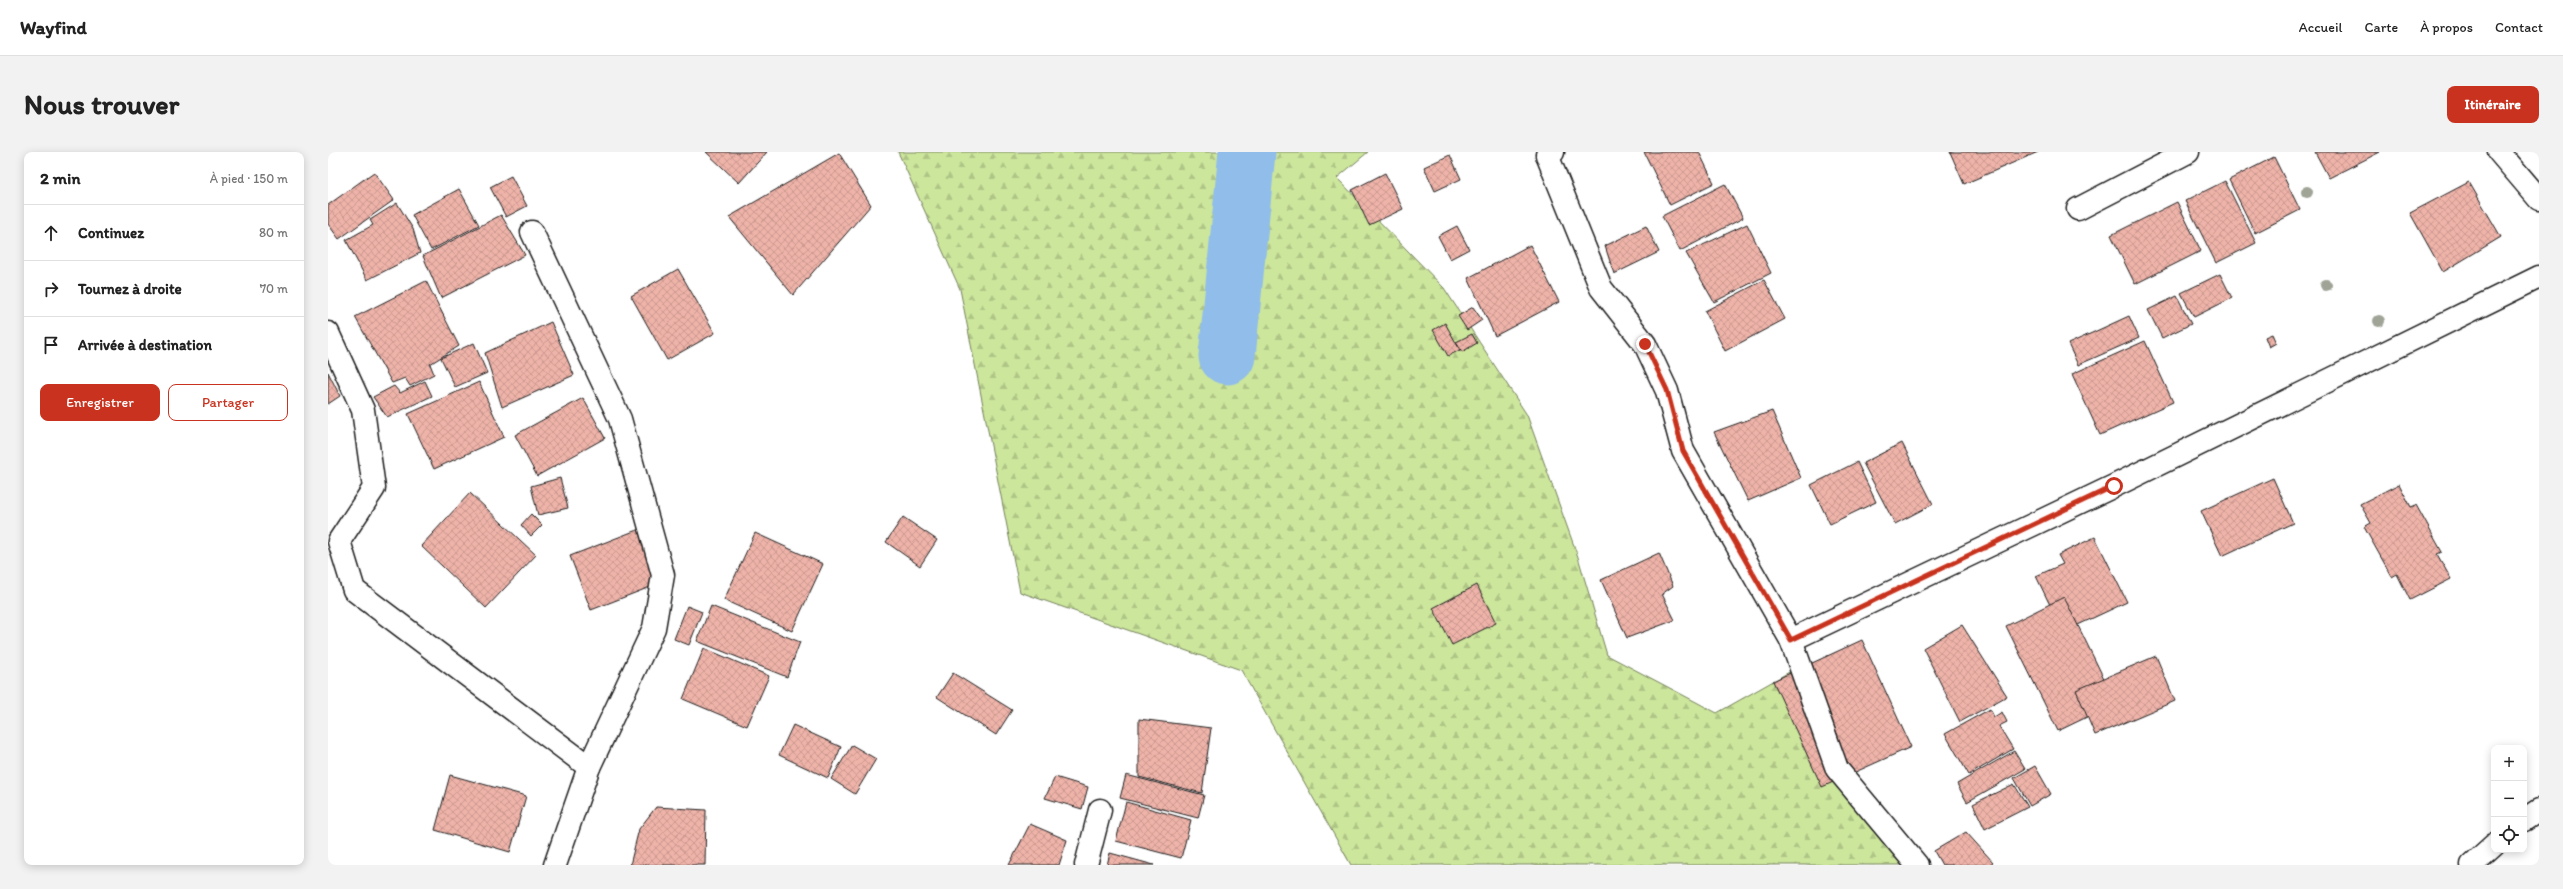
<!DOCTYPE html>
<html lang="fr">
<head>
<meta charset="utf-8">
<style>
	body { margin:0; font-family:Itim,sans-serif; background:#f2f2f2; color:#222 }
	.controls { position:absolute; right:12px; bottom:12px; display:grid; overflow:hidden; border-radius:8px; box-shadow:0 2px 10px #0003 }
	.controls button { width:36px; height:36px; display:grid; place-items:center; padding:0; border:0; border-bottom:1px solid #e0e0e0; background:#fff; color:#222; font:20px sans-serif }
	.stop { position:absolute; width:12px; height:12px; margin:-9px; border:3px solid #c8321e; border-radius:50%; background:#fff }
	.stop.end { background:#c8321e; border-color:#fff; box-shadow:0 1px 4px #0008 }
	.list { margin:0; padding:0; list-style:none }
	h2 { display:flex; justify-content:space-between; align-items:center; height:52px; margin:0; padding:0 16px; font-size:17px }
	h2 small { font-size:13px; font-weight:400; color:#767676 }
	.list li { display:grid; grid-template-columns:26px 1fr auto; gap:12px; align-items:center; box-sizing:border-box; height:56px; padding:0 16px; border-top:1px solid #e0e0e0 }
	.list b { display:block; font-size:15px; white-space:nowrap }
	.list em { font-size:13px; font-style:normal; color:#767676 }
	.actions { display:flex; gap:8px; padding:12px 16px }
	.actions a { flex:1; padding:9px 0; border:1px solid #c8321e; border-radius:8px; text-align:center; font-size:14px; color:#c8321e }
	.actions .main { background:#c8321e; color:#fff }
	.icon { flex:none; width:22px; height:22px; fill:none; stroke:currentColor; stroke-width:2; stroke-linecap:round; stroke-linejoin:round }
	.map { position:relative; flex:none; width:2211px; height:713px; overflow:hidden; border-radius:8px }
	header { display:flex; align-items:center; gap:24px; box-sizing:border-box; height:56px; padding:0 20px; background:#fff; border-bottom:1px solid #e0e0e0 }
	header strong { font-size:19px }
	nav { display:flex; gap:22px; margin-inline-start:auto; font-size:14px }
	.intro { display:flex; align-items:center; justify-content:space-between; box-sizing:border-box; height:96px; padding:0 24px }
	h1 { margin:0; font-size:28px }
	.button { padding:10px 18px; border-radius:8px; background:#c8321e; color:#fff; font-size:14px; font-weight:700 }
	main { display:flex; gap:24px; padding:0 24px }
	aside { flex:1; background:#fff; border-radius:8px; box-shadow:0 2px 10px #0003 }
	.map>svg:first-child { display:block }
	.forest { fill:url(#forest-firs); stroke:#74815c }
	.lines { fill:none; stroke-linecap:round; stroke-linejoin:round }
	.river { stroke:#90bdea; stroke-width:57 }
	.building { fill:url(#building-cross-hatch); stroke:#1c1c1c }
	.street-casing { stroke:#1c1c1c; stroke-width:25 }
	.street { stroke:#fff; stroke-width:22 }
	.tree { fill:#9fa497 }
	.route { stroke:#c8321e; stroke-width:5 }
</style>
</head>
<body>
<header>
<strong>Wayfind</strong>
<nav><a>Accueil</a><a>Carte</a><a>À propos</a><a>Contact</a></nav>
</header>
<div class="intro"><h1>Nous trouver</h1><a class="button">Itinéraire</a></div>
<main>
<aside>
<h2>2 min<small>À pied · 150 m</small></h2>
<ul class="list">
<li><svg class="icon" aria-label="ahead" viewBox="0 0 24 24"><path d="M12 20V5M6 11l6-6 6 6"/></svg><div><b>Continuez</b></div><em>80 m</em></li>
<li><svg class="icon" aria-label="right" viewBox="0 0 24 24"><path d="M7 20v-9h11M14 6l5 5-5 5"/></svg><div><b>Tournez à droite</b></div><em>70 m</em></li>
<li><svg class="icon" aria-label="arrive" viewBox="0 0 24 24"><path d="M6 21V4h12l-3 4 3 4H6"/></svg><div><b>Arrivée à destination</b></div></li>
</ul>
<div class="actions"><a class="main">Enregistrer</a><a>Partager</a></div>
</aside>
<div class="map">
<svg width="2211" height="713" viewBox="0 0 2211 713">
	<defs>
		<pattern id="forest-firs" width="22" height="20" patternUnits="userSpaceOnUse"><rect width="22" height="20" fill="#cce69c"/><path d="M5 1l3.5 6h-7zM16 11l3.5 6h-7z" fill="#afc586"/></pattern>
		<pattern id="building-cross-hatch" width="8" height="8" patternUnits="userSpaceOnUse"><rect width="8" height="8" fill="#eeb3a9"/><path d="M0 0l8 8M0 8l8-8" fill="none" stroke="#cc9991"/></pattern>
	</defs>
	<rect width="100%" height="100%" fill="#fff"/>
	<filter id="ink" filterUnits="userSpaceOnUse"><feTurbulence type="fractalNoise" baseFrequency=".025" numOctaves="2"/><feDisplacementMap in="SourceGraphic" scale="8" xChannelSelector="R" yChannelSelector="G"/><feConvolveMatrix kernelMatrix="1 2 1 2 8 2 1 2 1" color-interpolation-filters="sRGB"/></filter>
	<g filter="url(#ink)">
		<path class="forest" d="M570,0H1040L1009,26L1116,136L1199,263L1250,405L1279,503L1389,561L1463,519L1490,609L1577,713H1023L913,518L692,440L632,137Z"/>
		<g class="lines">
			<path class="river" d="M899,204L919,0"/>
		</g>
		<g class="building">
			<path d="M378,0H439L411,31Z"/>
			<path d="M1316,0H1371L1386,31L1342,53Z"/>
			<path d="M1622,0H1710L1636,32Z"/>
			<path d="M1987,0H2052L2001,26Z"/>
			<path d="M511,1L543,53L465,143L401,65Z"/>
			<path d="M1122,3L1133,27L1107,39L1096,15Z"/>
			<path d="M1946,5L1972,58L1927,81L1901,28Z"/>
			<path d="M46,20L66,48L11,87L0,72V53Z"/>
			<path d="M1057,21L1075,57L1041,73L1024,38Z"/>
			<path d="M183,24L199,54L178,65L162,35Z"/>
			<path d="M1897,29L1928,91L1888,111L1857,49Z"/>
			<path d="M2141,30L2173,85L2115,120L2082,61Z"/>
			<path d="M1397,32L1415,66L1352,99L1334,64Z"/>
			<path d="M131,37L151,73L103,98L84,63Z"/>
			<path d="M1849,50L1873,99L1807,132L1783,83Z"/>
			<path d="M69,51L85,77L92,101L39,128L18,88L45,73L42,68Z"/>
			<path d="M173,63L197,103L113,146L95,104Z"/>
			<path d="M1419,72L1443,121L1386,150L1358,101Z"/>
			<path d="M1129,74L1141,97L1122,107L1110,84Z"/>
			<path d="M1318,74L1331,100L1286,122L1277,94Z"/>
			<path d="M1202,93L1231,150L1167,184L1140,126Z"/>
			<path d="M350,117L387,181L339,208L303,144Z"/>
			<path d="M1892,122L1904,146L1866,165L1853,141Z"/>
			<path d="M1436,128L1457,167L1397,199L1377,159Z"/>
			<path d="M98,129L131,194L102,212L106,222L82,234L77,226L64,231L27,165Z"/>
			<path d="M1849,144L1863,172L1834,186L1820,158Z"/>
			<path d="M1145,155L1154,168L1139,178L1130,164Z"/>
			<path d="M1801,164L1811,186L1750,213L1740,192Z"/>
			<path d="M223,170L246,223L174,255L157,201Z"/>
			<path d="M1117,171L1132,198L1120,204L1105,178Z"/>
			<path d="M1144,182L1149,191L1134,200L1128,190Z"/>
			<path d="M1944,182L1948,191L1941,195L1937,185Z"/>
			<path d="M1817,189L1845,250L1772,283L1744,222Z"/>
			<path d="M146,191L159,221L127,235L113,206Z"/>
			<path d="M0,220L12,244L0,252Z"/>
			<path d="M97,229L104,244L59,265L45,245L66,234L72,241Z"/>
			<path d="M151,230L176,285L106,317L80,262Z"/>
			<path d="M255,246L277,286L209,324L187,283Z"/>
			<path d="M1444,259L1473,326L1420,349L1386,280Z"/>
			<path d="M1574,291L1605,352L1567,372L1535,311Z"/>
			<path d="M1529,310L1548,350L1502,372L1483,333Z"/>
			<path d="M232,326L240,356L210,363L203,334Z"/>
			<path d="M1945,326L1965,371L1894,404L1873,359Z"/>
			<path d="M2071,332L2083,355L2088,353L2114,400L2109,402L2123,427L2082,448L2069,422L2064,425L2036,375L2043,371L2032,352Z"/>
			<path d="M142,341L208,403L158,456L93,394Z"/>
			<path d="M203,362L214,373L203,384L193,373Z"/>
			<path d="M575,365L609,388L592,414L558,390Z"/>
			<path d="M314,376L335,430L263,458L242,404Z"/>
			<path d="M427,381L495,412L464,479L396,448Z"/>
			<path d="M1767,385L1799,450L1735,480L1708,424L1735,412L1730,403Z"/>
			<path d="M1331,401L1345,434L1334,442L1347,468L1299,486L1273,428Z"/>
			<path d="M1149,433L1168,471L1124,493L1105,456Z"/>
			<path d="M1736,445L1788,551L1730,579L1678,474Z"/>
			<path d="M359,454L374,460L361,493L346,487Z"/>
			<path d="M383,454L472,490L459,525L369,489Z"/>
			<path d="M1634,473L1679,544L1632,570L1595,496Z"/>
			<path d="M1534,488L1583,595L1494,635L1445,529Z"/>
			<path d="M376,496L441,524L419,574L355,547Z"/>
			<path d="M1828,504L1847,549L1767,583L1748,538Z"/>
			<path d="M625,521L684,558L668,583L609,545Z"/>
			<path d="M1662,557L1666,565L1674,560L1679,570L1671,574L1685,597L1641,623L1617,582Z"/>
			<path d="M811,567L883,576L874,641L811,625Z"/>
			<path d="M465,573L513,595L500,626L451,603Z"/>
			<path d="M524,593L548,607L527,642L503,627Z"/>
			<path d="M1686,599L1697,617L1639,650L1629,632Z"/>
			<path d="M1707,614L1723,642L1702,654L1686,626Z"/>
			<path d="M122,623L198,644L182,700L107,678Z"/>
			<path d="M798,623L876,643L870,666L792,646Z"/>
			<path d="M727,625L760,635L754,657L717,646Z"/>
			<path d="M1686,632L1700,655L1657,677L1645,652Z"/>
			<path d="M798,650L863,668L853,706L788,689Z"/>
			<path d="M328,655L378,658L377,713H302L311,677Z"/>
			<path d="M702,672L739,688L731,713H681Z"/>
			<path d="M1638,680L1665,710L1661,713H1614L1606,699Z"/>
			<path d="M782,701L826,713H779Z"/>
		</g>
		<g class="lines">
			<defs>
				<g id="street">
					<path d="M1225,0L1219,3L1273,136L1317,192L1339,239L1355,299L1463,488"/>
					<path d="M2171,0L2211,47"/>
					<path d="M1750,57L1860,0"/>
					<path d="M204,80L292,267L335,423L326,476L261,615L227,713"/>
					<path d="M0,181L35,258L46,336L11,389L26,438L261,615"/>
					<path d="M2196,668L2211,658"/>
					<path d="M758,713L772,658"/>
					<path d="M1589,713L1509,617L1463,488L1786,334L2211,125"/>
					<path d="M2144,713L2166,693"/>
				</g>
			</defs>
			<use href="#street" class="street-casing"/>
			<use href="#street" class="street"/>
		</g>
		<g class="tree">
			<circle cx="1979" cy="40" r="6"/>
			<circle cx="1998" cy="133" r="6"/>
			<circle cx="2051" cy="169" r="6"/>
		</g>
	</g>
	<g class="lines" filter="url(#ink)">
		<path class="route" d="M1317,192L1339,238L1355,299L1463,488L1786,334"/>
	</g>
</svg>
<div class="controls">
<button>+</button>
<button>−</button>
<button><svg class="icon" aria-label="locate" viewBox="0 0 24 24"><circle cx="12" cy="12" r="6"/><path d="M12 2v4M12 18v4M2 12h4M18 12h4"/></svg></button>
</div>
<div class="stop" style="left:1786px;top:334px"></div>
<div class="stop end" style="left:1317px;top:192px"></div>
</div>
</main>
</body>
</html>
